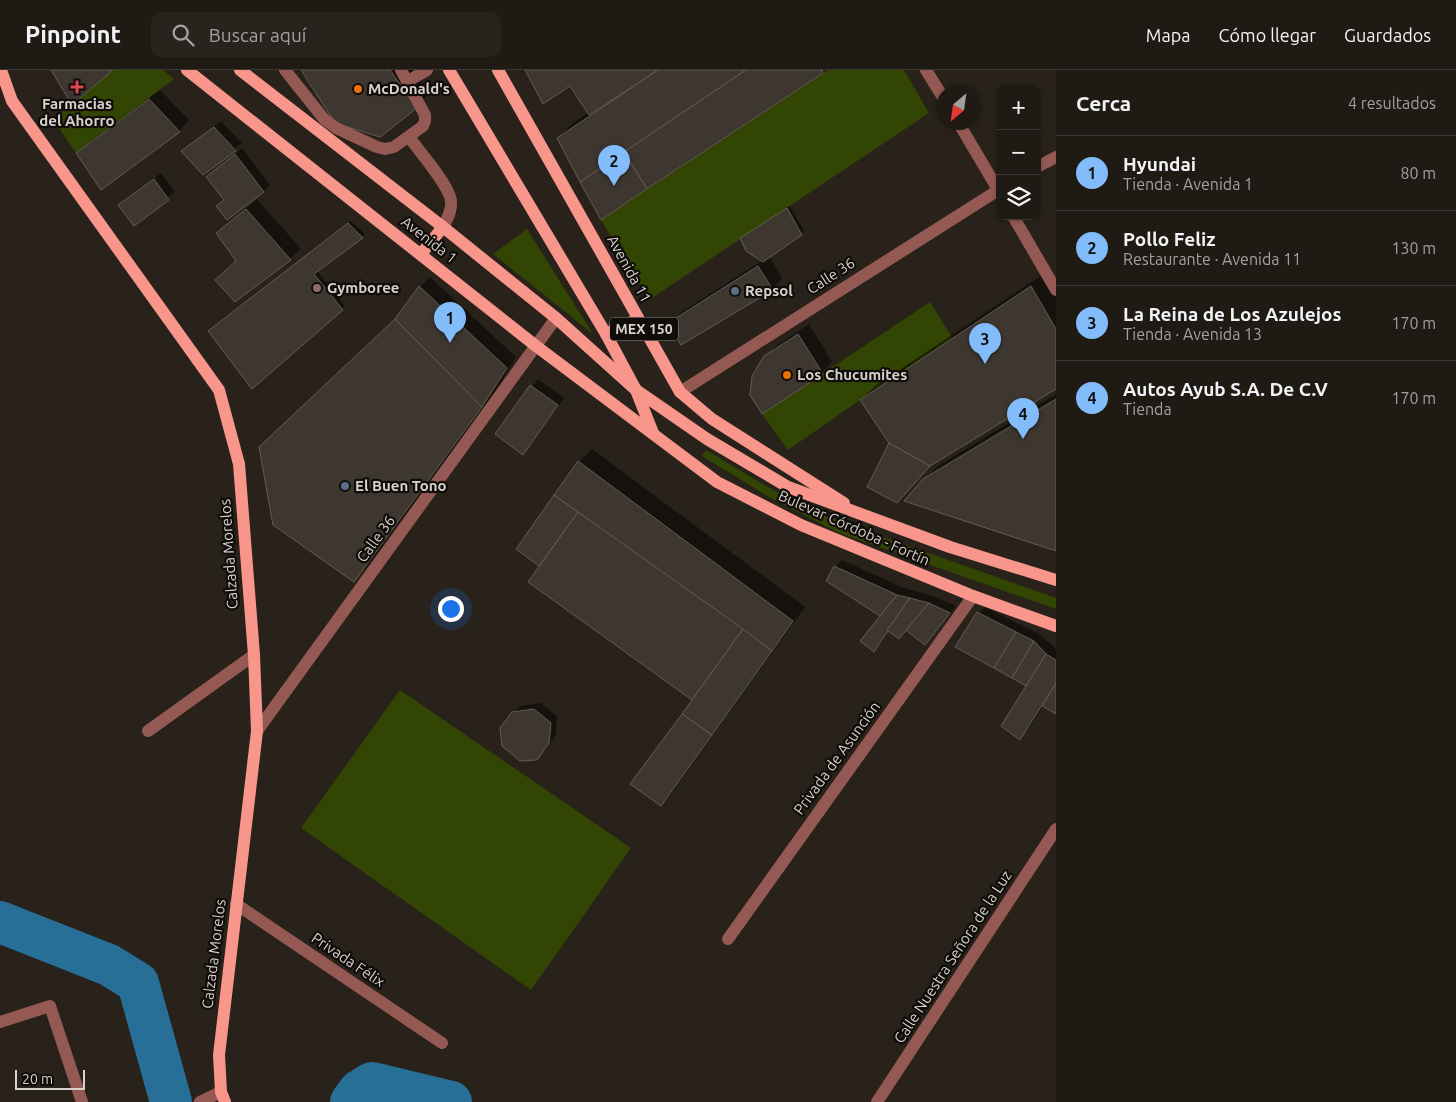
<!DOCTYPE html>
<html lang="es">
<head>
<meta charset="utf-8">
<style>
	body { margin:0; font-family:Ubuntu,sans-serif; background:#27231d; color:#f1f3f6 }
	.controls { position:absolute; right:15px; top:15px; display:grid; overflow:hidden; border-radius:10px; box-shadow:0 1px 4px #0004 }
	.controls button { width:45px; height:45px; display:grid; place-items:center; padding:0; border:0; border-bottom:1px solid #3c3834; background:#1f1a14; color:#f1f3f6; font:25px sans-serif }
	.compass { position:absolute; left:936px; top:15px; width:45px; height:45px; border-radius:50%; background:#1f1a14; box-shadow:0 1px 4px #0004; rotate:209deg }
	.scale { position:absolute; left:15px; bottom:12px; width:70px; box-sizing:border-box; padding-left:5px; border:2px solid #d6d1cc; border-top:0; font-size:14px; line-height:18px; white-space:nowrap; color:#d6d1cc; -webkit-text-stroke:4px #0f0c09; paint-order:stroke }
	.you { position:absolute; left:450px; top:538px; width:18px; height:18px; margin:-12px; border:4px solid #fff; border-radius:50%; background:#1a73e8; box-shadow:0 0 0 8px #1a73e833 }
	.badge { display:grid; place-items:center; width:32px; height:32px; border-radius:50%; background:#83bcfa; color:#111; font-size:16px; font-weight:700 }
	.pin { position:absolute; translate:-50% -41px; filter:drop-shadow(0 1px 2px #0008) }
	.pin::after { content:''; position:absolute; top:26px; width:18px; height:15px; background:inherit; clip-path:polygon(0 0,100% 0,50% 100%) }
	.list { margin:0; padding:0; list-style:none }
	h2 { display:flex; justify-content:space-between; align-items:center; height:65px; margin:0; padding:0 20px; font-size:21px }
	h2 small { font-size:16px; font-weight:400; color:#a1a1a0 }
	.list li { display:grid; grid-template-columns:32px 1fr auto; gap:15px; align-items:center; box-sizing:border-box; height:75px; padding:0 20px; border-top:1px solid #3c3834 }
	.list b { display:block; font-size:19px; white-space:nowrap }
	.list p { margin:0; font-size:16px; white-space:nowrap; color:#a1a1a0 }
	.list em { font-size:16px; font-style:normal; color:#a1a1a0 }
	.icon { flex:none; width:28px; height:28px; fill:none; stroke:currentColor; stroke-width:2; stroke-linecap:round; stroke-linejoin:round }
	.map { position:relative; flex:none; width:1056px; height:1032px; overflow:hidden }
	header { display:flex; align-items:center; gap:30px; box-sizing:border-box; height:70px; padding:0 25px; background:#1f1a14; border-bottom:1px solid #3c3834 }
	header strong { font-size:24px }
	nav { display:flex; gap:28px; margin-inline-start:auto; font-size:18px }
	.search { width:350px; height:45px; background:#27231d; display:flex; align-items:center; gap:12px; box-sizing:border-box; padding:0 18px; border-radius:10px; color:#a1a1a0; font-size:19px }
	main { display:flex }
	aside { flex:1; background:#1f1a14 }
	.map>svg:first-child { display:block }
	.green { fill:#324502 }
	.shadow { fill:#0007 }
	.lines { fill:none; stroke-linecap:round; stroke-linejoin:round }
	.river { stroke:#276f97; stroke-width:42 }
	.building { fill:#3e3730; stroke:#645c54 }
	.minor { stroke:#945952; stroke-width:12 }
	.major { stroke:#f8968b; stroke-width:12 }
	.health-dot { fill:#e0444e; stroke:#0f0c09; stroke-width:2 }
	.food-dot { fill:#e8710a; stroke:#0f0c09; stroke-width:2 }
	.education-dot { fill:#8d6e63; stroke:#0f0c09; stroke-width:2 }
	.service-dot { fill:#5c6f8a; stroke:#0f0c09; stroke-width:2 }
	.labels { text-anchor:middle; stroke-width:4.5; stroke-linejoin:round; paint-order:stroke }
	.shield { fill:#0f0c09; stroke:#9a9692; stroke-width:1 }
	.shield-label { font-size:14px; font-weight:bold; fill:#d6d1cc }
	.poi-label { font-size:15px; font-weight:bold; fill:#d6d1cc; stroke:#0f0c09; text-anchor:start }
	.street-label { font-size:15px; fill:#d6d1cc; stroke:#0f0c09 }
</style>
</head>
<body>
<header>
<strong>Pinpoint</strong>
<div class="search"><svg class="icon" aria-label="search" viewBox="0 0 24 24"><circle cx="10" cy="10" r="6"/><path d="M15 15l6 6"/></svg>Buscar aquí</div>
<nav><a>Mapa</a><a>Cómo llegar</a><a>Guardados</a></nav>
</header>
<main>
<div class="map">
<svg width="1056" height="1032" viewBox="0 0 1056 1032">
	<rect width="100%" height="100%" fill="#29221b"/>
	<g class="green">
		<path d="M113,0H163L174,9L76,83L53,49Z"/>
		<path d="M828,0H904L929,43L649,230L601,150Z"/>
		<path d="M527,159L593,264L493,184Z"/>
		<path d="M930,232L953,269L860,330L788,380L762,344Z"/>
		<path d="M706,380L773,420L843,453L1056,528V539L839,463L769,427L702,386Z"/>
		<path d="M400,620L631,778L531,920L301,758Z"/>
	</g>
	<g class="shadow">
		<path d="M302,0H413L430,23L416,37Z"/>
		<path d="M527,0H824L646,118L558,68L572,54L589,42L571,14Z"/>
		<path d="M160,20L189,50L179,61L101,119L78,83L88,73Z"/>
		<path d="M221,51L242,73L203,103L183,81Z"/>
		<path d="M242,78L270,115L263,121L218,136L225,129L208,107Z"/>
		<path d="M161,103L175,122L134,154L120,136Z"/>
		<path d="M257,129L301,179L290,189L236,231L237,191L217,163Z"/>
		<path d="M790,136L804,161L769,186L782,208L772,219L670,253L680,243L763,190L745,166Z"/>
		<path d="M351,151L365,164L317,201L345,236L252,318L213,258Z"/>
		<path d="M1045,203L1056,222V318L890,373L861,330L875,316Z"/>
		<path d="M430,207L516,287L494,323L367,497L354,510L420,217Z"/>
		<path d="M809,254L832,292L822,303L765,287L776,276Z"/>
		<path d="M538,309L564,328L529,376L523,383L496,363Z"/>
		<path d="M1056,324V479L924,410L938,396Z"/>
		<path d="M592,379L805,537L671,724L661,735L693,629L529,512L541,496L517,479L579,392Z"/>
		<path d="M842,490L904,518L936,527L956,536L932,566L906,559L889,560L881,574L874,580L882,546L828,510L835,497Z"/>
		<path d="M985,537L1041,565L1056,579V643L1044,635L1027,661L1020,668L1028,615L978,543Z"/>
		<path d="M541,633L557,646L556,666L540,684L513,643L520,636Z"/>
	</g>
	<g class="lines">
		<g class="river">
			<path d="M0,852L109,895L138,913L171,1032"/>
			<path d="M351,1032L359,1021L372,1013L451,1032"/>
		</g>
	</g>
	<g class="building">
		<path d="M51,0H113L72,35Z"/>
		<path d="M301,0H390L417,38L380,67L335,53Z"/>
		<path d="M525,0H658L589,45L570,16L543,34Z"/>
		<path d="M658,0H746L580,112L557,68Z"/>
		<path d="M746,0H822L823,3L647,119L624,82Z"/>
		<path d="M149,29L180,62L101,120L76,83Z"/>
		<path d="M214,57L236,81L203,105L181,81Z"/>
		<path d="M624,82L647,119L601,150L580,112Z"/>
		<path d="M235,84L264,122L227,150L216,136L224,130L206,107Z"/>
		<path d="M154,109L169,130L134,156L118,135Z"/>
		<path d="M787,138L802,165L763,192L746,181L740,168Z"/>
		<path d="M246,139L291,190L235,232L215,210L236,191L216,163Z"/>
		<path d="M348,153L363,168L314,204L343,240L252,319L208,261Z"/>
		<path d="M758,196L773,220L681,275L668,253Z"/>
		<path d="M419,216L507,298L482,337L395,249Z"/>
		<path d="M1031,216L1056,259V319L930,396L889,373L860,330Z"/>
		<path d="M395,249L482,337L354,512L273,455L259,377Z"/>
		<path d="M798,264L823,304L762,344L750,325L752,306L764,286Z"/>
		<path d="M530,315L558,335L523,385L495,364Z"/>
		<path d="M1056,329V481L904,431L923,409Z"/>
		<path d="M889,373L930,396L897,433L867,417Z"/>
		<path d="M578,391L793,551L772,581L554,425Z"/>
		<path d="M554,425L578,442L539,496L516,479Z"/>
		<path d="M578,442L743,559L692,630L528,512Z"/>
		<path d="M834,496L897,525L880,546L826,511Z"/>
		<path d="M897,525L910,528L874,582L860,571Z"/>
		<path d="M910,528L929,533L899,569L887,560Z"/>
		<path d="M929,533L950,543L925,575L906,560Z"/>
		<path d="M977,542L1016,562L994,598L955,577Z"/>
		<path d="M743,559L772,581L712,665L682,644Z"/>
		<path d="M1016,562L1034,571L1012,608L994,598Z"/>
		<path d="M1034,571L1046,584L1026,616L1012,608Z"/>
		<path d="M1046,584L1056,590V613L1020,670L1001,656Z"/>
		<path d="M1056,613V644L1042,636Z"/>
		<path d="M534,639L551,653L549,673L537,690L520,691L502,676L500,658L512,642Z"/>
		<path d="M682,644L712,665L661,736L630,714Z"/>
	</g>
	<g class="lines">
		<g class="minor">
			<path d="M285,0L324,49L336,58L377,77L385,79L394,77L423,56L425,51V45L401,0"/>
			<path d="M926,0L944,29"/>
			<path d="M408,11L427,0"/>
			<path d="M958,52L1000,123"/>
			<path d="M409,67C419,81 451,117 451,132C452,141 447,149 443,157"/>
			<path d="M1037,97L1056,87"/>
			<path d="M1013,146L1056,220"/>
			<path d="M680,322L1000,119"/>
			<path d="M148,661L254,585"/>
			<path d="M257,661L556,248"/>
			<path d="M236,834L442,973"/>
			<path d="M728,869L973,526"/>
			<path d="M0,952L50,936L82,1032"/>
			<path d="M200,1032L221,1022"/>
			<path d="M877,1032L1056,759"/>
		</g>
		<g class="major">
			<path d="M1,0L12,31L219,320L239,394L254,585L257,661L219,985L221,1022L225,1032"/>
			<path d="M187,0L536,276L717,412L801,455L973,526L1056,556"/>
			<path d="M240,0L443,157L556,248L636,320L707,369L788,417L950,477L1056,510"/>
			<path d="M449,0L606,264L636,320L653,363"/>
			<path d="M498,0L680,322L712,349L844,433"/>
			<path d="M421,184L443,157"/>
			<path d="M606,264L638,249"/>
		</g>
	</g>
	<path class="health-dot" d="M74.5 9.5h5v5h5v5h-5v5h-5v-5h-5v-5h5z"/>
	<g class="food-dot">
		<circle cx="358" cy="19" r="5"/>
		<circle cx="787" cy="305" r="5"/>
	</g>
	<circle class="education-dot" cx="317" cy="218" r="5"/>
	<g class="service-dot">
		<circle cx="735" cy="221" r="5"/>
		<circle cx="345" cy="416" r="5"/>
	</g>
	<g class="labels">
		<rect class="shield" x="610" y="247.5" width="68" height="23" rx="4"/>
		<g class="shield-label">
			<text x="644" y="264">MEX 150</text>
		</g>
		<g class="poi-label">
			<text x="368" y="24">McDonald's</text>
			<text x="77" y="39" text-anchor="middle">Farmacias<tspan x="77" dy="17">del Ahorro</tspan></text>
			<text x="327" y="223">Gymboree</text>
			<text x="745" y="226">Repsol</text>
			<text x="797" y="310">Los Chucumites</text>
			<text x="355" y="421">El Buen Tono</text>
		</g>
		<g class="street-label">
			<text transform="translate(429 170) rotate(38)" y="5">Avenida 1</text>
			<text transform="translate(629 199) rotate(61)" y="5">Avenida 11</text>
			<text transform="translate(831 206) rotate(-33)" y="5">Calle 36</text>
			<text transform="translate(854 458) rotate(24)" y="5">Bulevar Córdoba - Fortín</text>
			<text transform="translate(376 469) rotate(-54)" y="5">Calle 36</text>
			<text transform="translate(229 484) rotate(-94)" y="5">Calzada Morelos</text>
			<text transform="translate(837 688) rotate(-54)" y="5">Privada de Asunción</text>
			<text transform="translate(214 884) rotate(-83)" y="5">Calzada Morelos</text>
			<text transform="translate(953 887) rotate(-57)" y="5">Calle Nuestra Señora de la Luz</text>
			<text transform="translate(348 890) rotate(34)" y="5">Privada Félix</text>
		</g>
	</g>
</svg>
<div class="controls">
<button>+</button>
<button>−</button>
<button><svg class="icon" aria-label="layers" viewBox="0 0 24 24"><path d="M12 4l9 5-9 5-9-5zM3 14l9 5 9-5"/></svg></button>
</div>
<svg class="compass" viewBox="-18 -18 36 36"><path d="M0-13l5 13h-10z" fill="#e53935"/><path d="M0 13l5-13h-10z" fill="#a1a1a0"/></svg>
<div class="scale">20 m</div>
<div class="you"></div>
<div class="pin badge" style="left:450px;top:273px">1</div>
<div class="pin badge" style="left:614px;top:116px">2</div>
<div class="pin badge" style="left:985px;top:294px">3</div>
<div class="pin badge" style="left:1023px;top:369px">4</div>
</div>
<aside>
<h2>Cerca<small>4 resultados</small></h2>
<ul class="list">
<li><span class="badge">1</span><div><b>Hyundai</b><p>Tienda · Avenida 1</p></div><em>80 m</em></li>
<li><span class="badge">2</span><div><b>Pollo Feliz</b><p>Restaurante · Avenida 11</p></div><em>130 m</em></li>
<li><span class="badge">3</span><div><b>La Reina de Los Azulejos</b><p>Tienda · Avenida 13</p></div><em>170 m</em></li>
<li><span class="badge">4</span><div><b>Autos Ayub S.A. De C.V</b><p>Tienda</p></div><em>170 m</em></li>
</ul>
</aside>
</main>
</body>
</html>
